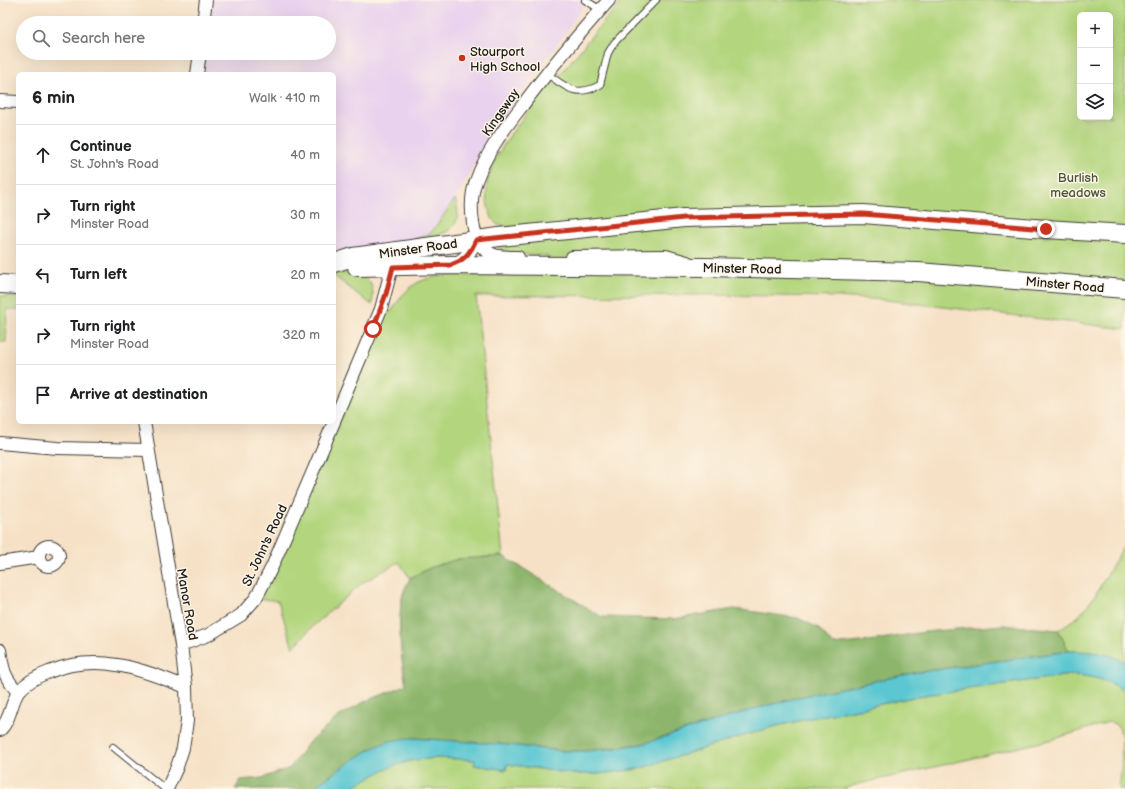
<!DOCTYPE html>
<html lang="en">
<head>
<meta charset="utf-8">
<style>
	body { margin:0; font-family:"Balsamiq Sans",sans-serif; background:#f2f2f2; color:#202124 }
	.controls { position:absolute; right:12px; top:12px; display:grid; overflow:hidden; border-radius:6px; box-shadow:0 4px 16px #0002 }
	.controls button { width:36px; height:36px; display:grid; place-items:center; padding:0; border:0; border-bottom:1px solid #e0e0e0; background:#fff; color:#202124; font:20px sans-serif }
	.stop { position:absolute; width:12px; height:12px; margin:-9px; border:3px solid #c8321e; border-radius:50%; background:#fff }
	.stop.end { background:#c8321e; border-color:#fff; box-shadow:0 1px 4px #0008 }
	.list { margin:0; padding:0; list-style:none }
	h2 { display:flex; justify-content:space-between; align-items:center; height:52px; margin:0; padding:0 16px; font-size:17px }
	h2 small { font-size:13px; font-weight:400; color:#757577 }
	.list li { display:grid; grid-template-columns:26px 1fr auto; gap:12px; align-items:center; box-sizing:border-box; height:60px; padding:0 16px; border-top:1px solid #e0e0e0 }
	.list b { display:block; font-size:15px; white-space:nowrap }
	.list p { margin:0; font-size:13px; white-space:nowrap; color:#757577 }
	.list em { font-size:13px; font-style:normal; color:#757577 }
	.icon { flex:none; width:22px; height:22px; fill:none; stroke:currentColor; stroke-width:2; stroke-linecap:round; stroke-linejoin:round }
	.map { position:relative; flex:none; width:1125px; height:789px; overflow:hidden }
	.search { position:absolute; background:#fff; box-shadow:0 4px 16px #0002; left:16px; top:16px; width:320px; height:44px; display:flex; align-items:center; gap:10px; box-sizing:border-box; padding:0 14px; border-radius:22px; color:#757577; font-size:15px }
	.panel { position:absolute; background:#fff; box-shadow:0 4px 16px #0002; left:16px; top:72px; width:320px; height:352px; border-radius:6px }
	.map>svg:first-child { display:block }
	.built { fill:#e9d2ee }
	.green { fill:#b2d57d; stroke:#67784c; fill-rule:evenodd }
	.forest { fill:#8db66c; stroke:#546944 }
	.water { fill:#5bc7d2; stroke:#3c7277 }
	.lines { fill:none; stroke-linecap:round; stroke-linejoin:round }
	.service-casing { stroke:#3d3a36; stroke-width:8 }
	.minor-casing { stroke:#3d3a36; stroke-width:14 }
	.primary-casing { stroke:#3d3a36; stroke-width:20 }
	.service { stroke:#fff; stroke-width:6 }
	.minor { stroke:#fff; stroke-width:12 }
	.primary { stroke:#fff; stroke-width:18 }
	.route { stroke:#c8321e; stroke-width:5 }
	.poi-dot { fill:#c8321e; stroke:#fcf5e5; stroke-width:1.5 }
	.labels { text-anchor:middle; stroke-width:3; stroke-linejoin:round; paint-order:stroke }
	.poi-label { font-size:13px; fill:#1c1c1c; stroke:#fcf5e5; text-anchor:start }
	.street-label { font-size:13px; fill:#1c1c1c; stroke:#fcf5e5 }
	.park-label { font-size:13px; fill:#495439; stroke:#fcf5e5 }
</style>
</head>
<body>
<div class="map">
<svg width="1125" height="789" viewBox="0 0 1125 789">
	<rect width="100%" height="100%" fill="#fcf5e5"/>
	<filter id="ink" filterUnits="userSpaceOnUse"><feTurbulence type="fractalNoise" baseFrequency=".025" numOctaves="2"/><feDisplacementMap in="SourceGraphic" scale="8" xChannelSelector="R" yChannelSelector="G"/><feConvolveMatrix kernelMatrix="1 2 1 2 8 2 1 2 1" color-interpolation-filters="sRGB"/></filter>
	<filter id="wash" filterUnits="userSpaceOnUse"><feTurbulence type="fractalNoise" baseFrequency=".012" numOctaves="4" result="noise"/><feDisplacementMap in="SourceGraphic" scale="16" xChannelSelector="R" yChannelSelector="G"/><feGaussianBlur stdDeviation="0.9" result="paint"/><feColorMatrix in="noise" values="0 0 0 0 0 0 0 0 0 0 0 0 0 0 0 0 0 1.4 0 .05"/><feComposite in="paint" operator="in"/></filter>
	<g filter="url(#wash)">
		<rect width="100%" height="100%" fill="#f6e1c6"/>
		<path class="built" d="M206,0H587L562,38L489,136L478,156L460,192L431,233L413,240L334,252V74H197L200,53H329V23H203Z"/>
		<g class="green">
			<path d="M623,0H1125V329L886,300L836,297L711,295L476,296L503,556L458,559L432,567L410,578L399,562L362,583L312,627L293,648L278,601L256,598L381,309L391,312C398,301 405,290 417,283C438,272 464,275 486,275C507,274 527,274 547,274L548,257L547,256L514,254L499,249L498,247L500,245L542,232L537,223C526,225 512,229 501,226C494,224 492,218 490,213C486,202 485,187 489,176C500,139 542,95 568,65C586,43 604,20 623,0ZM1080,15H1110V117H1080Z"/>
			<path d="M455,199C467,234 437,236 413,240L431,233Z"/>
			<path d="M343,273C367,275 376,280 372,305L334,276V274Z"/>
			<path d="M0,296L18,297V310L7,309L6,342H0Z"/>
			<path d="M1125,544V662C1107,653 1089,651 1069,651L1058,630L1079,616L1094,597Z"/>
			<path d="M1070,675C1090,675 1108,680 1125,691V789H1119C1121,774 1125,737 1118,726C1116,724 1112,723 1109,722L1054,739L974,758L855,785L844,789H348C367,778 388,765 410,761C431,757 454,758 475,760V765L506,770L507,764L574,774H598L638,769L772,727L820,716L863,708L918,696Z"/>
		</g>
		<path class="forest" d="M503,556L602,617L674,619L734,609L798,618L818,628L833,645L869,641L924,632L1003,625L1058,630L1069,651L913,673L799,697L754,709L642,744L586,751H562L498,744L413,738L370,749L311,789H235L241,780L262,778L290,768L309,742L338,717L364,702L406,685C401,659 397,624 402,598C403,591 407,584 410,578L432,567L458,559Z"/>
		<path class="water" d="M1069,651C1089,651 1108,652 1125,662V691C1108,680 1090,675 1070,675L918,696L863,708L820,716L772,727L638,769L598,774H574L507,764L506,770L474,765L475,760L436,758L409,761L386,769L348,789H311C322,781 333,774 344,766C369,750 382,739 413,738L498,744L562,751H586L616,748L642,744L754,709L799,697L913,673Z"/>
	</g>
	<g filter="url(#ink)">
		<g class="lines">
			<defs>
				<g id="service">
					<path d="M585,0L601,10"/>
					<path d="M546,73C566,87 575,98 600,85L608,53L614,43L656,0"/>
					<path d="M113,747L165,789"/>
				</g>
				<g id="minor">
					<path d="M203,23L206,0"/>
					<path d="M197,74L200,53"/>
					<path d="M0,101L18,102"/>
					<path d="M476,240C489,257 497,257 518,257"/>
					<path d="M572,257L666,256L687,262"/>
					<path d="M453,265C462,260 473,252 475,241C476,236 474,229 473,223C471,209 471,194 476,181C486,153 504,129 522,106C549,69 579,34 609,0"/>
					<path d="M334,421L381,309L394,259"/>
					<path d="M144,422L181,645L186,687L187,721L183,748L177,767L167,789"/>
					<path d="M0,443L57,448L148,450"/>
					<circle cx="49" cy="556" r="10"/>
					<path d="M0,563L39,557"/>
					<path d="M181,645L208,635L241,615L256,598L272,567L334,422"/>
					<path d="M0,650C3,670 4,677 18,692"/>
					<path d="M0,730C11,720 11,701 19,691C27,682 38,676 49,672C97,652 141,669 186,687"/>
				</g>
				<g id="primary">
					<path d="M334,263L353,257L499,237L684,218L863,214L1046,229L1125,234"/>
					<path d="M357,267L451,265L706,267L918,272L1125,289"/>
					<path d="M0,284L18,285"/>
				</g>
			</defs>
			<use href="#service" class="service-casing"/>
			<use href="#minor" class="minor-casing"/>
			<use href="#primary" class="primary-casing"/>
			<use href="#service" class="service"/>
			<use href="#minor" class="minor"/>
			<use href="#primary" class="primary"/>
		</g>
	</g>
	<g class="lines" filter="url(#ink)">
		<path class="route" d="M373,329L386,294L393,267L451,265L460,261L467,255L472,248L476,240L684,218L863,214L1046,229"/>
	</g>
	<circle class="poi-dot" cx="462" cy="58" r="4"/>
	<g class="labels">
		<g class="poi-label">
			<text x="470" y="56">Stourport<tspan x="470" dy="15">High School</tspan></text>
		</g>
		<g class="street-label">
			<text transform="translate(500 112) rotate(-55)" y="5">Kingsway</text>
			<text transform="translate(418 248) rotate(-8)" y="5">Minster Road</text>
			<text transform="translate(742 268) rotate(1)" y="5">Minster Road</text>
			<text transform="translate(1065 284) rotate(5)" y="5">Minster Road</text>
			<text transform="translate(264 545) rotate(-65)" y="5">St. John's Road</text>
			<text transform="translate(188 604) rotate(80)" y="5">Manor Road</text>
		</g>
		<g class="park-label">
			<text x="1078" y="182">Burlish<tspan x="1078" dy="15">meadows</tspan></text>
		</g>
	</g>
</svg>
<div class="controls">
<button>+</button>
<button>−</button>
<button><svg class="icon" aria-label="layers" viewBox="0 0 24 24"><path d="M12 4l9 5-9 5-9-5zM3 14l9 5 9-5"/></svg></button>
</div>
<div class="stop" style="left:373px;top:329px"></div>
<div class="stop end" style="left:1046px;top:229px"></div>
<div class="search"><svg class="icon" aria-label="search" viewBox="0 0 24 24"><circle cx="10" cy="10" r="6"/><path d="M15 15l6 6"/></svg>Search here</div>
<section class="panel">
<h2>6 min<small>Walk · 410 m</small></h2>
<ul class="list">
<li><svg class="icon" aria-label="ahead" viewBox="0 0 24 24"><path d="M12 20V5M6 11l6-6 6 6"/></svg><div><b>Continue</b><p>St. John's Road</p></div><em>40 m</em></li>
<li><svg class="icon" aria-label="right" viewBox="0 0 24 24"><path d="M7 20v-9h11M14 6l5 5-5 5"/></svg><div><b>Turn right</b><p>Minster Road</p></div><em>30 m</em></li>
<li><svg class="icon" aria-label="left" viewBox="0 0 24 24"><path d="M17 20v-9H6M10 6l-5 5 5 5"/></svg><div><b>Turn left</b></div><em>20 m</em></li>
<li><svg class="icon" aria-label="right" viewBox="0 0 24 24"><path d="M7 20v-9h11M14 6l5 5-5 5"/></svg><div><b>Turn right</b><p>Minster Road</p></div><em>320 m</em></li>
<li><svg class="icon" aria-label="arrive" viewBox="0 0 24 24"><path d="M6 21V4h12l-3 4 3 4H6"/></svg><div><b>Arrive at destination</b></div></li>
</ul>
</section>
</div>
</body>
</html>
